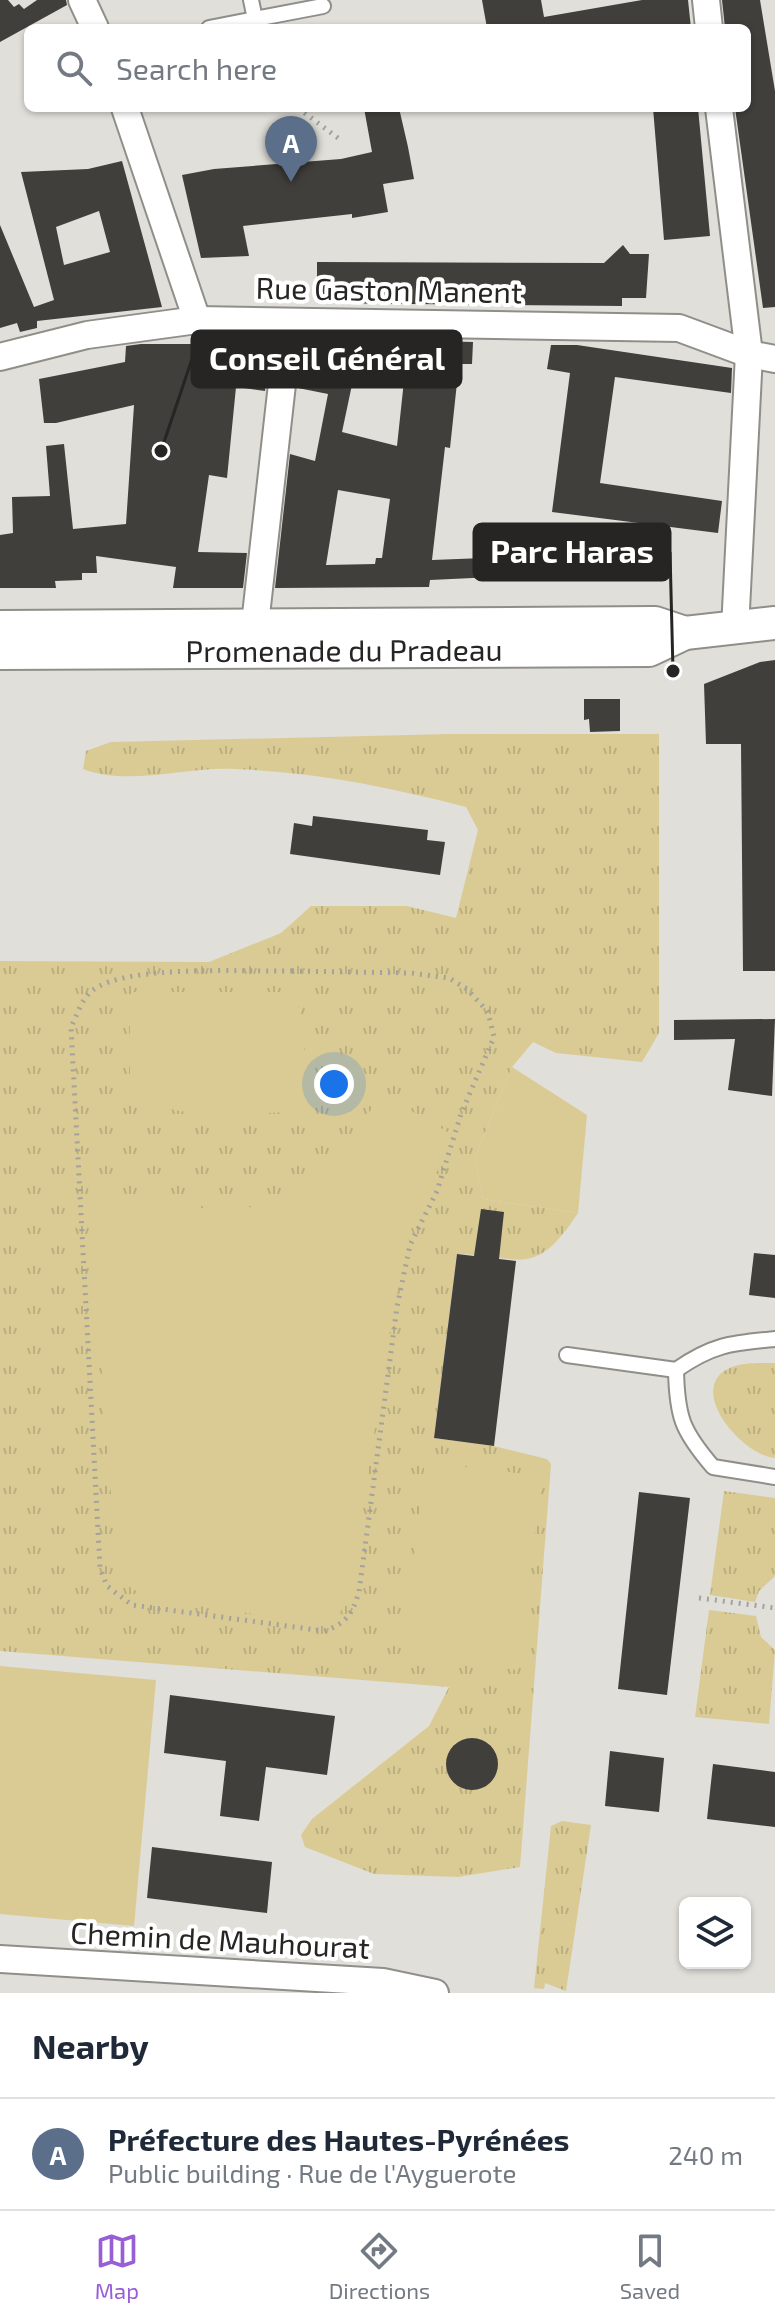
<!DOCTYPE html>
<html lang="en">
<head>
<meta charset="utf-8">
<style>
	body { margin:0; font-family:"Exo 2",sans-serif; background:#f2f2f3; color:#1f2937 }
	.controls { position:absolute; right:24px; bottom:24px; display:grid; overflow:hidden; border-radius:12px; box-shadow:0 2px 6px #0004 }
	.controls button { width:72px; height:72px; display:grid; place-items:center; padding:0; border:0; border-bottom:2px solid #e0e1e3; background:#fff; color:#1f2937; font:40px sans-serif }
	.you { position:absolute; left:334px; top:1084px; width:28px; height:28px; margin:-20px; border:6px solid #fff; border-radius:50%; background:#1a73e8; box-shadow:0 0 0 12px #1a73e833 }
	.badge { display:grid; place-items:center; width:52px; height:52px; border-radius:50%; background:#985ed5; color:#fff; font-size:26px; font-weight:700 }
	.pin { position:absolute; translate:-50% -66px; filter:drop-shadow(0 2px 4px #0008) }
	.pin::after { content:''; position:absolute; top:42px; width:28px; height:24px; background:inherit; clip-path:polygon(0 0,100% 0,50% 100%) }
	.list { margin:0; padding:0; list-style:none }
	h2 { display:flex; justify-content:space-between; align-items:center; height:104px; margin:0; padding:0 32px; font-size:34px }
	h2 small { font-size:26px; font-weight:400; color:#747a83 }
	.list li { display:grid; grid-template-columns:52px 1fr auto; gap:24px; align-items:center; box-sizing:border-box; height:112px; padding:0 32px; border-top:2px solid #e0e1e3 }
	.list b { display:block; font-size:30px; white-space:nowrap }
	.list p { margin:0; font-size:26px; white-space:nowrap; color:#747a83 }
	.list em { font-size:26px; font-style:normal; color:#747a83 }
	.icon { flex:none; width:44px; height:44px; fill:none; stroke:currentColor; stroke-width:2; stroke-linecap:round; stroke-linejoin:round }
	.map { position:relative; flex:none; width:775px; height:1993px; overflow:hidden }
	.search { position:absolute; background:#fff; box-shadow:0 2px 6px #0004; left:24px; right:24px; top:24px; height:88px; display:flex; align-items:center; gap:20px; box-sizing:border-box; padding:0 28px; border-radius:12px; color:#747a83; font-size:30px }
	.sheet { height:216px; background:#fff }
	nav { display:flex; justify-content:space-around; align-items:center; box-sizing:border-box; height:112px; border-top:2px solid #e0e1e3; background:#fff; font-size:22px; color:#747a83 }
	nav a { display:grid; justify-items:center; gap:4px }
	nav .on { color:#985ed5 }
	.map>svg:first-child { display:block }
	.grass { fill:url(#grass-tufts) }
	.pitch { fill:#dacb94 }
	.building { fill:#413f3b; fill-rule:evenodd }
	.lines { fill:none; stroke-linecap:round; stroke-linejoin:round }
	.service-casing { stroke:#908e89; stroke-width:18 }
	.minor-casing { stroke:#908e89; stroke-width:30 }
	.tertiary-casing { stroke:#908e89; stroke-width:36 }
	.path { stroke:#a3a29d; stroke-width:5; stroke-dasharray:2 6; stroke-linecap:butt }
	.service { stroke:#fff; stroke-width:14 }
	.minor { stroke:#fff; stroke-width:26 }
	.tertiary { stroke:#fff; stroke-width:32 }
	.labels { text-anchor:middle; stroke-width:8; stroke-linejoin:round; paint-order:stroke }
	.street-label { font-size:30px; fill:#262523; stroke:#fff }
	.leader { fill:none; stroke:#262523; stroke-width:3 }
	.callout-dot { fill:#262523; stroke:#fff; stroke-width:3 }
	.callout { fill:#262523; stroke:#262523; stroke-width:3 }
	.callout-label { font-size:32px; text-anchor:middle; font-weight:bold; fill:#fff }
</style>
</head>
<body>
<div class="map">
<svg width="775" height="1993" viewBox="0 0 775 1993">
	<defs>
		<pattern id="grass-tufts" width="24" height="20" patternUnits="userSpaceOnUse" patternTransform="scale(2)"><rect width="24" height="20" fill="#dacb94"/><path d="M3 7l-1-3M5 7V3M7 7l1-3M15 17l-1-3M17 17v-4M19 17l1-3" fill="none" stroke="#bbae7f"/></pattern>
	</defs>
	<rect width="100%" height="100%" fill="#e0dfd9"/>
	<g class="grass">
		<path d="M450,734H659V1033L642,1062L556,1053L533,1042L512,1067L475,1157L483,1199L578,1213C534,1279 524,1256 457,1254L434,1438L494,1446L547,1459L551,1464L520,1867L458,1877L374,1874L305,1847L301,1835L312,1819L429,1726L449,1687L0,1651V961L209,962L281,933L311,906H407L456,918L478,830L466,807C390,787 314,772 235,769C186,766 130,787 83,769L86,751L111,742Z"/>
		<path d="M775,1363V1458C741,1455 683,1386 732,1367C743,1362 763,1363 775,1363Z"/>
		<path d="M724,1491L775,1498V1576L759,1591L755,1602L710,1595Z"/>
		<path d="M709,1610L756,1616L761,1637L775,1650L769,1724L695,1717Z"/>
		<path d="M562,1821L591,1825L566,1991L545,1983L544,1989L534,1988L551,1826Z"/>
	</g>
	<g class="pitch">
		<path d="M131,992H285L296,997L303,1023L307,1111C267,1112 150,1127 132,1084C127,1071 131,1011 131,992Z"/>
		<path d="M512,1067L587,1115L578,1213L483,1199L475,1157Z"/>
		<path d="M382,1094L453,1135L403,1247L348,1601L338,1615L311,1622L150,1599L128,1586L116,1559L88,1184L144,1200L196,1208L274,1207L326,1173Z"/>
		<path d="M425,1462L541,1476L518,1670L402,1657Z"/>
		<path d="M0,1666L156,1680L134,1926L0,1914Z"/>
	</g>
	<g class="building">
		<path d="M0,0H8L14,7L19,4L24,9L37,0H66L67,5L0,42Z"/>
		<path d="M482,0H541L544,17L642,0H688L691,28H487Z"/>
		<path d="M722,0H760L775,91V307L763,308L735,108H747V28H725Z"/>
		<path d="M364,108H399L408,147L414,179L383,184L388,212L352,218V214L243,226L249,256L201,258L182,175L214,169L341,159L372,152Z"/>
		<path d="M653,108H698L710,236L664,240Z"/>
		<path d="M122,161L162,307L37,321V328L20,332L17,323L0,328V225L34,307L54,300L21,172L88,169ZM99,211L110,252L64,265L56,227Z"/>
		<path d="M623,245L630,254H649L646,298H622V306L317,303V262L604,263Z"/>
		<path d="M394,340L473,342L472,364H459L450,448L445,447L432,560L561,555V574L430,580L429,587L275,588L290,454L315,461L328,394L298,388L303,344L394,343ZM357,361L406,362L397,446L342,432ZM338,490L390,499L382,558H376L375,564L326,565Z"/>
		<path d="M141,344H270L265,391L236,387L227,478L209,475L198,552L247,553L243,588H173L176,567L96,556L97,573H82V580L55,581L56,588H0V535L13,533L12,497L50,496L46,446L64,444L73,529L126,524L134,405L56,423H44L39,379L125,362L126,346Z"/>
		<path d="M551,345H577L732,368L731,393L615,377L600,483L722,501L718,533L552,512L570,373L547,369Z"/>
		<path d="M775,660V971H743L741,744H706L704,684L760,662Z"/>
		<path d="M584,699H620V731L590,732L589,719L584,720Z"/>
		<path d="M313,816L428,830L427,840L445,842L440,875L290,854L294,823L312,826Z"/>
		<path d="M775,1019L772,1096L728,1090L735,1039L674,1040V1020Z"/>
		<path d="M481,1209L504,1212L499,1259L516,1261L494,1446L434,1438L457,1254L474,1256Z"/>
		<path d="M754,1253L775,1255V1298L749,1295Z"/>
		<path d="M639,1492L690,1498L667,1695L618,1689Z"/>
		<path d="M170,1695L335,1716L327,1775L266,1767L259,1821L220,1816L226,1761L164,1753Z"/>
		<circle cx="472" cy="1764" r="26"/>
		<path d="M610,1751L664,1758L659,1812L605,1806Z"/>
		<path d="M713,1764L775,1772V1827L707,1819Z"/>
		<path d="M152,1847L272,1862L267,1913L147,1898Z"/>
	</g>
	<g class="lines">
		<defs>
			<g id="service">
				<path d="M255,19L323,6"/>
				<path d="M209,28L255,19L251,0"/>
				<path d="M567,1355L676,1370C713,1344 732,1343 775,1339"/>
				<path d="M676,1370C677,1417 682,1431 713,1467L775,1477"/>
			</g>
			<g id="minor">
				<path d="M82,0L95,28"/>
				<path d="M706,0L709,28"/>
				<path d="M125,108L197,320"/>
				<path d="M719,108L749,354L735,629"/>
				<path d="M0,357L87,335L197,320L679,328L749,354L775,359"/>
				<path d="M247,642L255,624L289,322"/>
				<path d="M0,1959L383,1982L435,1993"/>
			</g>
			<g id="tertiary">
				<path d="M0,627L655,623L685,633"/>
				<path id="s1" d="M0,653L649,650L685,633L775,623"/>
			</g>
		</defs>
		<use href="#service" class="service-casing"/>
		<use href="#minor" class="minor-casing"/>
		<use href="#tertiary" class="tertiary-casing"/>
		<g class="path">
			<path d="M298,108L342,141"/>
			<path d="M292,971L411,973L449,978L467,989L488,1012L494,1037L461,1114L437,1191L410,1245L397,1307L359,1592C352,1614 346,1624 324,1631L132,1605L107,1586L100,1568L71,1027C77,1015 82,998 93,990C127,964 247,972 292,971Z"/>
			<path d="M699,1598L775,1608"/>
		</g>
		<use href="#service" class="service"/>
		<use href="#minor" class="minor"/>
		<use href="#tertiary" class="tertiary"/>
	</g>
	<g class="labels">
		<g class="street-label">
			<text transform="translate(389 291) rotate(1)" y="10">Rue Gaston Manent</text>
			<text dy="10" stroke="none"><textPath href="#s1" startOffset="344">Promenade du Pradeau</textPath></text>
			<text transform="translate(220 1941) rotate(3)" y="10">Chemin de Mauhourat</text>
		</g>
	</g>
	<path class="leader" d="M161 451L192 359M673 671L670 552"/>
	<g class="callout-dot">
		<circle cx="161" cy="451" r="8"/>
		<circle cx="673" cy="671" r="8"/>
	</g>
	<g class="callout">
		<rect x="192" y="331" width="269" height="56" rx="8"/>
		<rect x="474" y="524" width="196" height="56" rx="8"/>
	</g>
	<g class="callout-label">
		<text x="327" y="370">Conseil Général</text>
		<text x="572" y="563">Parc Haras</text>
	</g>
</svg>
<div class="controls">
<button><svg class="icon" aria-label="layers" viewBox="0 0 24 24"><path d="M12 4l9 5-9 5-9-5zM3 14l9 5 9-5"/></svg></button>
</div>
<div class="you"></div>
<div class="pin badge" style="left:291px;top:182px;background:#5c6f8a">A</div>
<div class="search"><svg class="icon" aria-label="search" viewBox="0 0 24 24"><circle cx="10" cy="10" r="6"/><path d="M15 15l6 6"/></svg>Search here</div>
</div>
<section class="sheet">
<h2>Nearby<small></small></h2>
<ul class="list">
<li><span class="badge" style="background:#5c6f8a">A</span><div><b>Préfecture des Hautes-Pyrénées</b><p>Public building · Rue de l'Ayguerote</p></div><em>240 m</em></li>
</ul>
</section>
<nav>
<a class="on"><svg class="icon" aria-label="map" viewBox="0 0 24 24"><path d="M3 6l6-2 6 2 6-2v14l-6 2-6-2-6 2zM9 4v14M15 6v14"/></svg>Map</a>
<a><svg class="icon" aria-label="directions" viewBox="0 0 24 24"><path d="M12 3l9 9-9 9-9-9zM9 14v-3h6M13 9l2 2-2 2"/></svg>Directions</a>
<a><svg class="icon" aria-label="saved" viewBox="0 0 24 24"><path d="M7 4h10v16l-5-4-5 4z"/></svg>Saved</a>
</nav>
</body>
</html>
